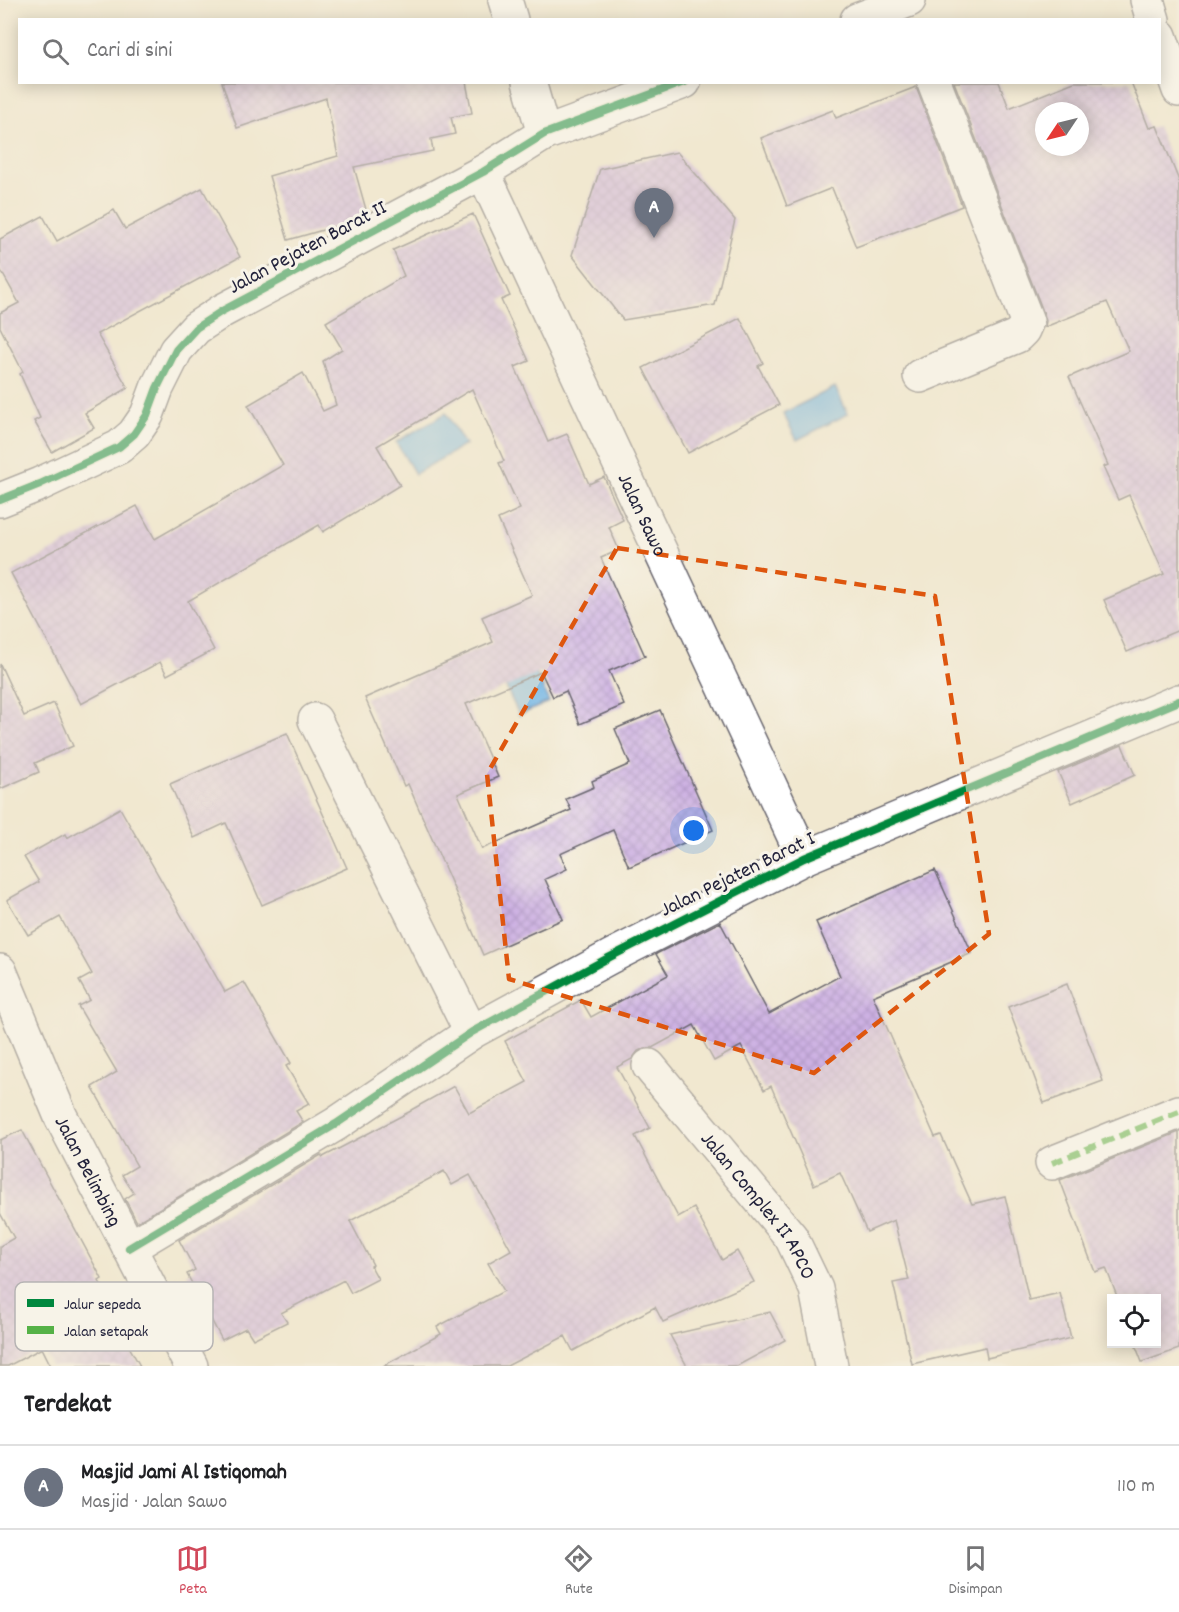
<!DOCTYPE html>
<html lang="id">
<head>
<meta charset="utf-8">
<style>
	body { margin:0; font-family:Dekko,sans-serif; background:#f2f2f2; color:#202124 }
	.controls { position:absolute; right:18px; bottom:18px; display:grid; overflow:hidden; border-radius:0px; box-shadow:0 3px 15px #0003 }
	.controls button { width:54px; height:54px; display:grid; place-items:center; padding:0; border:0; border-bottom:2px solid #e0e0e0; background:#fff; color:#202124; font:30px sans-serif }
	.compass { position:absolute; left:1035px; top:102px; width:54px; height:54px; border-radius:50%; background:#fff; box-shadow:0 3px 15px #0003; rotate:235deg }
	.you { position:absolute; left:694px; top:831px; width:21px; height:21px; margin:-15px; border:4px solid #fff; border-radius:50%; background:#1a73e8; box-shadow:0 0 0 9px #1a73e833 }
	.badge { display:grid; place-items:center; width:39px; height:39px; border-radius:50%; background:#d1495b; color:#fff; font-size:20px; font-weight:700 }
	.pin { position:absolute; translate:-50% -50px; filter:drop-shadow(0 2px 3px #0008) }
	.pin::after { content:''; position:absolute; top:32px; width:21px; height:18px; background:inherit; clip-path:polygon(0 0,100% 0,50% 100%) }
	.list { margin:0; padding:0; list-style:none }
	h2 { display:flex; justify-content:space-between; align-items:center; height:78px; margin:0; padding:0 24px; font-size:26px }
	h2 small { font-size:20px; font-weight:400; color:#757577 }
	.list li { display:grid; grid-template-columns:39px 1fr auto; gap:18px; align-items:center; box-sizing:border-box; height:84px; padding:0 24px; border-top:2px solid #e0e0e0 }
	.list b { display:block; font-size:22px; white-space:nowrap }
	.list p { margin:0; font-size:20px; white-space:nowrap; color:#757577 }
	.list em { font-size:20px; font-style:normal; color:#757577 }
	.icon { flex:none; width:33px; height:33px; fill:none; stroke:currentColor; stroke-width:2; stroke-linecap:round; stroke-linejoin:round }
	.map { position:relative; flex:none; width:1179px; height:1366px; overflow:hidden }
	.search { position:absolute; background:#fff; box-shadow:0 3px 15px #0003; left:18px; right:18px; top:18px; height:66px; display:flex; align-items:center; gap:15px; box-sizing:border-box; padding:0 21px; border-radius:0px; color:#757577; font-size:22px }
	.sheet { height:162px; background:#fff }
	nav { display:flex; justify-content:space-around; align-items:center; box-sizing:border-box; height:84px; border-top:2px solid #e0e0e0; background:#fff; font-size:16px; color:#757577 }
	nav a { display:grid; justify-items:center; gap:3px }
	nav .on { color:#d1495b }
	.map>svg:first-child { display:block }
	.water { fill:#6eb3e4; stroke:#486a90; stroke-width:1.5 }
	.building { fill:url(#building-cross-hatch); fill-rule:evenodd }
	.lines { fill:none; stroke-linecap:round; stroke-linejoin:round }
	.minor-casing { stroke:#6a676f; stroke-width:36 }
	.minor { stroke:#fff; stroke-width:33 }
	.quiet { stroke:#55b146; stroke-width:6; stroke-dasharray:12 6; stroke-linecap:butt }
	.cycleway-casing { stroke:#f7f3e8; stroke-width:11 }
	.cycleway { stroke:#00873e; stroke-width:8 }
	.marked { fill:none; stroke:#de560e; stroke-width:4.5; stroke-dasharray:12 8; stroke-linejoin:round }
	.labels { text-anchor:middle; stroke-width:6; stroke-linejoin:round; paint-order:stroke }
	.street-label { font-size:21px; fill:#22223b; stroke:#f7f3e8 }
	.key { fill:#f7f3e8; stroke:#b7b4b4; stroke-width:1.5 }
	.key-label { font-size:16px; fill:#22223b }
</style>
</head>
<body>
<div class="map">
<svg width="1179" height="1366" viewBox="0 0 1179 1366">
	<defs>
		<pattern id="building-cross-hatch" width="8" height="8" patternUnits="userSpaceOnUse" patternTransform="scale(1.5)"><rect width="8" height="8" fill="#cdb1e3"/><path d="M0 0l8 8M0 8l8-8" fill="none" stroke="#b098c4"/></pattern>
	</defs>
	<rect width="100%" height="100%" fill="#f7f3e8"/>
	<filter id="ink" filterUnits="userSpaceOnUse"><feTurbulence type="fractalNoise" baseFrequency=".0167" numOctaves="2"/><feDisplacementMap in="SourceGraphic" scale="12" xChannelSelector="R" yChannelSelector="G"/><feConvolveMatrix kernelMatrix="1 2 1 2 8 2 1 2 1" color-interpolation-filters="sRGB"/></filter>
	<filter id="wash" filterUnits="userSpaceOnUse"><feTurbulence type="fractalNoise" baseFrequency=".008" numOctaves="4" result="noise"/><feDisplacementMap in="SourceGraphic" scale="24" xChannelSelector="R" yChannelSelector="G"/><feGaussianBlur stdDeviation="1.35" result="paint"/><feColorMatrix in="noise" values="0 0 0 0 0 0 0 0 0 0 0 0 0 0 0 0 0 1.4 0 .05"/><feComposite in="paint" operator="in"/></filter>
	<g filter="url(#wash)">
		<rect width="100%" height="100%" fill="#f1e8d0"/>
		<g class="water">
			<path d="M835,387L848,414L797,440L783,413Z"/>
			<path d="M446,413L465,445L415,474L396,442Z"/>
			<path d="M531,661L549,702L519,715L500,674Z"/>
		</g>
		<g id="blocks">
			<g class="building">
				<path d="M222,82H466L472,113L451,117L455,134L431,139L433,151L354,167L367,213L347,223L288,240L269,176L338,156L326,98L237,128Z"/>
				<path d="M954,82H999L1009,108L1074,82H1131L1149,128L1157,126L1179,181V630L1127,652L1104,600L1164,574L1129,495L1118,500L1103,467L1108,465L1069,377L1129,351L1107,302L1045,327L1046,321L1044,314ZM1044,111H1080V147H1044Z"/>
				<path d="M916,87L962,206L856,247L832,188L787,206L761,138L833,110L836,118Z"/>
				<path d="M677,152L735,220L715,305L623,320L572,255L600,169Z"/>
				<path d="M202,188L240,257L97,334L128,388L85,413L94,428L52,452L34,421L40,418L20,374L23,372L0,327V313L19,303L0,269V239L43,216L57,241L114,210L125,229Z"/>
				<path d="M473,214L510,296L501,300L529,361L515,367L548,442L567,434L589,484L604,477L623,520L609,527L619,550L601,558L645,656L609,671L624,705L580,724L566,691L553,697L541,672L466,704L498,777L458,794L482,849L571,810L566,799L594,787L592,781L630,764L615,729L660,710L713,830L629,867L613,830L560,854L567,869L545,879L563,919L483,955L408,784L404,786L365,698L493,642L482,617L532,595L498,519L520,509L499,463L504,461L472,389L377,446L400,485L323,532L319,525L188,601L214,650L167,675L160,662L81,704L11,573L137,506L155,539L283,465L248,405L303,373L323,411L336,405L323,361L342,349L326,322L404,276L393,250Z"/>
				<path d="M740,318L763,363L758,366L779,405L688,453L643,368Z"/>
				<path d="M0,664L24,716L54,703L73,746L35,763L39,772L0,789Z"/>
				<path d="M287,733L347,868L262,905L226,823L194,838L170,784Z"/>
				<path d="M1122,745L1135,775L1072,803L1058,772Z"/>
				<path d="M120,808L225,992L244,982L291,1063L286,1066L309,1104L296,1111L303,1122L137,1222L125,1199L134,1193L122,1175L137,1166L92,1087L117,1072L78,1006L90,1000L79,981L92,974L60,917L28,935L7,900L39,882L24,857L65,834L67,838Z"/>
				<path d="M935,870L972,953L873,996L935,1137L941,1135L972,1204L1005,1196L1029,1300L1060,1293L1071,1338L987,1358L985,1347L912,1364L893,1283L909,1280L894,1220L867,1232L840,1173L814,1185L771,1086L764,1090L741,1046L714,1061L694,1025L652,1048H645L638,1051L632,1059L617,1067L650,1128L635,1136L678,1217L694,1208L722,1260L737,1251L754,1282L663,1322L655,1307L573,1351L565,1336L507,1366H383L441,1334L437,1327L504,1291L488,1263L511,1250L470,1175L452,1185L444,1171L350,1221L373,1265L371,1266L378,1279L351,1293L344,1280L281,1313L287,1322L253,1339L246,1328L222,1340L187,1274L195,1270L179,1240L321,1155L323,1157L411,1111V1110L454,1086L469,1113L527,1082L505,1041L581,1000L591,1017L668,975L656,954L720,922L769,1014L840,976L816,922Z"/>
				<path d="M1067,984L1103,1081L1044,1103L1008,1007Z"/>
				<path d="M22,1130L102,1279L99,1281L127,1331L122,1334L140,1366H51L42,1348L8,1366H0V1246L14,1238L0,1213V1140Z"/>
				<path d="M1179,1132V1349L1142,1362L1135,1344H1156V1299H1118L1106,1268L1095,1272L1060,1180Z"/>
				<path d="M770,1312L785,1340L737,1366H687L670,1335Z"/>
			</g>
		</g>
	</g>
	<g filter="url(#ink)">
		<use href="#blocks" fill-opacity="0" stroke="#6a676f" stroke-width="1.5"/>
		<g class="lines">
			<defs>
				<g id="minor">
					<path d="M505,0L511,20"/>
					<path d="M1147,0L1153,20"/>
					<path d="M857,20L909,0"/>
					<path d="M1160,36L1179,90"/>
					<path d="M529,82L544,134"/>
					<path id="s1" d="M483,172L804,858"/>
					<path d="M920,376L1017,336L1023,330L1027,321L934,82"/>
					<path d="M0,500L40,484L119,447L134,434L147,415L157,388L176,350L196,328L222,311L483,172L544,134L684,82"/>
					<path d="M315,720L464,1018L472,1032"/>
					<path id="s2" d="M0,971L61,1117L191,1366"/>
					<path id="s3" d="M649,1066L791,1237L816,1289L831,1366"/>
					<path d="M1052,1163L1179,1112"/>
					<path d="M129,1248L336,1124L472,1032L610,957L804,858L1179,701"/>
				</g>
			</defs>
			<use href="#minor" class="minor-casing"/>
			<use href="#minor" class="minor"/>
			<path class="quiet" d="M1052,1163L1179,1112"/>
			<defs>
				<g id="cycleway">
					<path d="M0,500L40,484L119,447L134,434L147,415L157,388L176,350L196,328L222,311L483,172L544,134L684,82"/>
					<path d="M129,1248L336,1124L472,1032L610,957L804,858L1179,701"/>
				</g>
			</defs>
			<use href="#cycleway" class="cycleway-casing"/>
			<use href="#cycleway" class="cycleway"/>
		</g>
	</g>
	<path d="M0 0H1179V1366H0ZM617,548L935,596L989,934L814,1073L509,979L487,774Z" fill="#f1e8d0" fill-opacity=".55" fill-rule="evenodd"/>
	<path class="marked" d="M617,548L935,596L989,934L814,1073L509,979L487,774Z"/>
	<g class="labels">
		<g class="street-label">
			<text transform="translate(307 246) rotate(-28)" y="7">Jalan Pejaten Barat II</text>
			<text dy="7" stroke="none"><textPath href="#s1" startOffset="378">Jalan Sawo</textPath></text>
			<text transform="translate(737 873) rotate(-26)" y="7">Jalan Pejaten Barat I</text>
			<text dy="7" stroke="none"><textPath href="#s2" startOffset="219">Jalan Belimbing</textPath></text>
			<text dy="7" stroke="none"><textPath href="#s3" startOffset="178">Jalan Complex II APCO</textPath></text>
		</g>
	</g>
	<rect x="15" y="1282" width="198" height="69" rx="9" class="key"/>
	<rect x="27" y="1299" width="27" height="8" fill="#00873e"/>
	<rect x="27" y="1326" width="27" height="8" fill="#55b146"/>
	<g class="key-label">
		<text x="64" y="1309">Jalur sepeda</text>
		<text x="64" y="1336">Jalan setapak</text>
	</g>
</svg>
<div class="controls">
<button><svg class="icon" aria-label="locate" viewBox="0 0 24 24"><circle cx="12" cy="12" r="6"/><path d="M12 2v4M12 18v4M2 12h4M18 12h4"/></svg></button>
</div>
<svg class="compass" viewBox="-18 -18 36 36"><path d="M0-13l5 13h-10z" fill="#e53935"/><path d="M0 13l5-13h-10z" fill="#757577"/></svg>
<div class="you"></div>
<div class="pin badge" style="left:654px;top:238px;background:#6b7280">A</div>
<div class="search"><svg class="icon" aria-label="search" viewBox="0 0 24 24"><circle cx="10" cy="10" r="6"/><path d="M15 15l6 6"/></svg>Cari di sini</div>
</div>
<section class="sheet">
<h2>Terdekat<small></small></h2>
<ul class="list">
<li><span class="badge" style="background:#6b7280">A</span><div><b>Masjid Jami Al Istiqomah</b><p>Masjid · Jalan Sawo</p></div><em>110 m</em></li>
</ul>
</section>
<nav>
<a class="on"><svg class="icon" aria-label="map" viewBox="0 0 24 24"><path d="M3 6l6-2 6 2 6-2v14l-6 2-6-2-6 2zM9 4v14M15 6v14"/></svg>Peta</a>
<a><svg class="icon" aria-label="directions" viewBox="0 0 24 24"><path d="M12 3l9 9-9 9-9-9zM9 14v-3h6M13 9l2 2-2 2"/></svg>Rute</a>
<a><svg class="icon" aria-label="saved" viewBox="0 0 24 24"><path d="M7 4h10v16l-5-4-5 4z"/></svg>Disimpan</a>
</nav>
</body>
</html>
